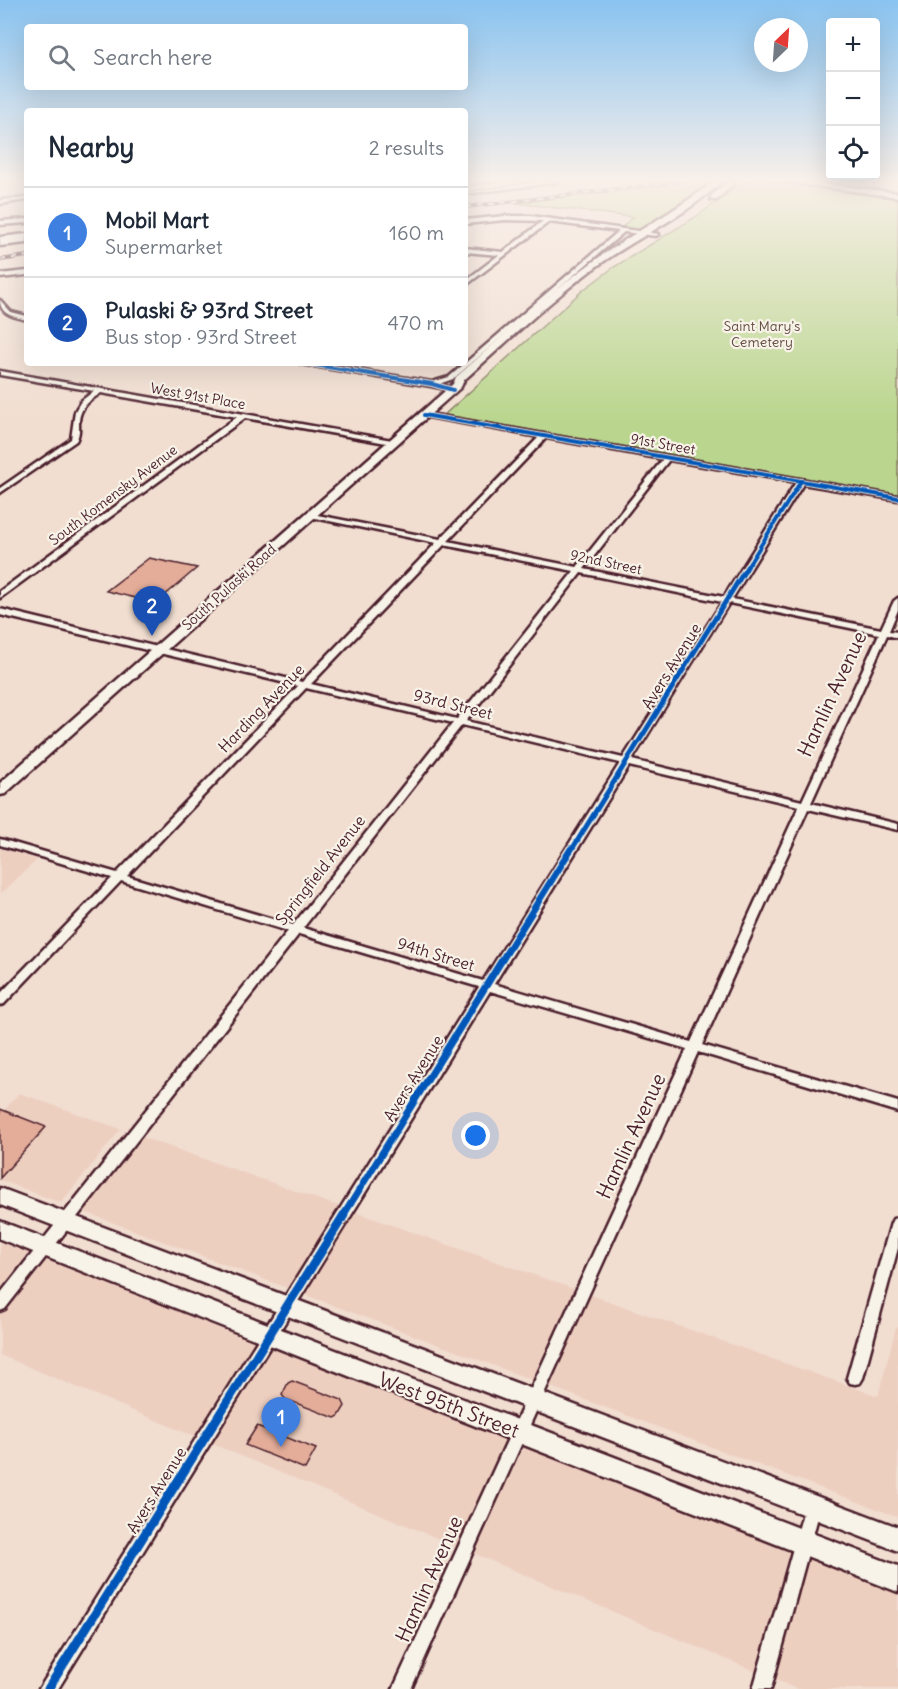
<!DOCTYPE html>
<html lang="en">
<head>
<meta charset="utf-8">
<style>
	body { margin:0; font-family:Delius,sans-serif; background:#f2f2f3; color:#1f2937 }
	.controls { position:absolute; right:18px; top:18px; display:grid; overflow:hidden; border-radius:6px; box-shadow:0 6px 24px #0002 }
	.controls button { width:54px; height:54px; display:grid; place-items:center; padding:0; border:0; border-bottom:2px solid #e0e1e3; background:#fff; color:#1f2937; font:30px sans-serif }
	.compass { position:absolute; left:754px; top:18px; width:54px; height:54px; border-radius:50%; background:#fff; box-shadow:0 6px 24px #0002; rotate:25deg }
	.you { position:absolute; left:476px; top:1136px; width:21px; height:21px; margin:-15px; border:4px solid #fff; border-radius:50%; background:#1a73e8; box-shadow:0 0 0 9px #1a73e833 }
	.badge { display:grid; place-items:center; width:39px; height:39px; border-radius:50%; background:#0f766e; color:#fff; font-size:20px; font-weight:700 }
	.pin { position:absolute; translate:-50% -50px; filter:drop-shadow(0 2px 3px #0008) }
	.pin::after { content:''; position:absolute; top:32px; width:21px; height:18px; background:inherit; clip-path:polygon(0 0,100% 0,50% 100%) }
	.list { margin:0; padding:0; list-style:none }
	h2 { display:flex; justify-content:space-between; align-items:center; height:78px; margin:0; padding:0 24px; font-size:26px }
	h2 small { font-size:20px; font-weight:400; color:#747a83 }
	.list li { display:grid; grid-template-columns:39px 1fr auto; gap:18px; align-items:center; box-sizing:border-box; height:90px; padding:0 24px; border-top:2px solid #e0e1e3 }
	.list b { display:block; font-size:22px; white-space:nowrap }
	.list p { margin:0; font-size:20px; white-space:nowrap; color:#747a83 }
	.list em { font-size:20px; font-style:normal; color:#747a83 }
	.icon { flex:none; width:33px; height:33px; fill:none; stroke:currentColor; stroke-width:2; stroke-linecap:round; stroke-linejoin:round }
	.map { position:relative; flex:none; width:898px; height:1689px; overflow:hidden }
	.search { position:absolute; background:#fff; box-shadow:0 6px 24px #0002; left:24px; top:24px; width:444px; height:66px; display:flex; align-items:center; gap:15px; box-sizing:border-box; padding:0 21px; border-radius:6px; color:#747a83; font-size:22px }
	.panel { position:absolute; background:#fff; box-shadow:0 6px 24px #0002; left:24px; top:108px; width:444px; height:258px; border-radius:6px }
	.map>svg:first-child { display:block }
	.built { fill:#edcfc0 }
	.green { fill:#bad68e; stroke:#827a5c; stroke-width:1.5 }
	.building { fill:#e4ad9a; stroke:#4a1f2b; stroke-width:1.5 }
	.lines { fill:none; stroke-linecap:round; stroke-linejoin:round }
	.minor-casing { stroke:#4a1f2b; stroke-width:5 }
	.secondary-casing { stroke:#4a1f2b; stroke-width:5 }
	.primary-casing { stroke:#4a1f2b; stroke-width:5 }
	.minor { fill:#f7f3e8; fill-rule:evenodd }
	.secondary { fill:#f7f3e8; fill-rule:evenodd }
	.primary { fill:#f7f3e8; fill-rule:evenodd }
	.rail-casing { stroke:#4a1f2b; stroke-width:4 }
	.rail { stroke:#f7f3e8; stroke-width:2; stroke-dasharray:6; stroke-linecap:butt }
	.cycleway-far3-casing { stroke:#f7f3e8; stroke-width:6 }
	.cycleway-far2-casing { stroke:#f7f3e8; stroke-width:8 }
	.cycleway-far1-casing { stroke:#f7f3e8; stroke-width:10 }
	.cycleway-casing { stroke:#f7f3e8; stroke-width:13 }
	.cycleway-far3 { stroke:#0057b8; stroke-width:4 }
	.cycleway-far2 { stroke:#0057b8; stroke-width:5 }
	.cycleway-far1 { stroke:#0057b8; stroke-width:7 }
	.cycleway { stroke:#0057b8; stroke-width:9 }
	.labels { text-anchor:middle; stroke-width:4.5; stroke-linejoin:round; paint-order:stroke }
	.far-park-label { font-size:14px; fill:#664d44; stroke:#f7f3e8 }
	.far-street-label { font-size:14px; fill:#4a1f2b; stroke:#f7f3e8 }
	.street-label { font-size:16px; fill:#4a1f2b; stroke:#f7f3e8 }
	.near-street-label { font-size:20px; fill:#4a1f2b; stroke:#f7f3e8 }
</style>
</head>
<body>
<div class="map">
<svg width="898" height="1689" viewBox="0 0 898 1689">
	<rect width="100%" height="100%" fill="#f1ded1"/>
	<filter id="ink" filterUnits="userSpaceOnUse"><feTurbulence type="fractalNoise" baseFrequency=".0167" numOctaves="2"/><feDisplacementMap in="SourceGraphic" scale="12" xChannelSelector="R" yChannelSelector="G"/><feConvolveMatrix kernelMatrix="1 2 1 2 8 2 1 2 1" color-interpolation-filters="sRGB"/></filter>
	<g filter="url(#ink)">
		<g class="built">
			<path d="M0,848L37,860L0,894Z"/>
			<path d="M19,1093L121,1129L61,1203L0,1180V1115Z"/>
			<path d="M142,1137L878,1396L896,1327L898,1328V1517L82,1211Z"/>
			<path d="M0,1242L898,1593V1689H797L0,1355Z"/>
		</g>
		<g class="green">
			<path d="M691,182H711L686,203L642,230L621,228L633,217L515,203Z"/>
			<path d="M770,182L898,197V495L444,415L583,290L614,267L697,216L742,183Z"/>
		</g>
		<g class="building">
			<path d="M149,558L197,568L156,603L106,591Z"/>
			<path d="M0,1109L46,1127L0,1178Z"/>
			<path d="M292,1381L342,1400L345,1406L339,1416L335,1418L285,1399L282,1395L288,1383Z"/>
			<path d="M257,1426L316,1449L305,1469L245,1445Z"/>
		</g>
		<g class="lines">
			<defs>
				<g id="minor">
					<path d="M541,182H559L465,194V192Z"/>
					<path d="M27,198V200L0,204V200Z"/>
					<path d="M505,216H531L659,234L656,236L624,232L453,379L439,384L455,389V391L431,386L301,364L300,363H315L432,382L449,377L619,231L549,222L465,286V281L499,255L465,252V248L503,252L543,221L505,220L465,224V220Z"/>
					<path d="M27,219V223L0,225V221Z"/>
					<path d="M27,239V243L0,246V242Z"/>
					<path d="M27,271V275L0,278V274Z"/>
					<path d="M0,300L11,312L27,316V320C15,317 0,315 0,300Z"/>
					<path d="M0,371L392,440L396,442L392,444L245,418L0,598V591L237,417L101,393C90,400 80,407 79,421C79,429 80,434 76,441L0,493V488L71,439L75,411L81,401L94,391L0,375Z"/>
					<path d="M424,413L898,496V500L803,484L732,599L881,629L894,601L898,598V610L889,631L898,632V638L887,635L811,803L898,824V830L808,809L702,1045L898,1102V1112L698,1052L411,1689H393L687,1049L490,991L58,1689H39L479,987L299,934L5,1309L0,1311V1294L288,931L121,881L4,1004L0,1005V994L112,878L0,845V839L117,873L298,686L0,615V609L302,682L436,543L310,517L306,515L307,513L440,539L539,437L422,416L421,415ZM546,438L663,459L577,567L448,541ZM669,460L796,482L724,597L584,569ZM444,545L574,571L457,719L311,684ZM581,573L722,602L623,758L466,721ZM729,603L879,634L802,801L632,760ZM306,688L453,723L293,925L127,876ZM462,725L620,763L483,981L303,928ZM629,766L799,806L691,1042L494,984Z"/>
					<path d="M898,1218V1248L863,1378L860,1383L855,1384L850,1383L847,1378L891,1223L893,1219Z"/>
					<path d="M813,1499L819,1501L821,1506L771,1689H753L805,1506L807,1501Z"/>
				</g>
				<g id="secondary">
					<path d="M713,182H721C686,216 639,236 600,264C551,299 508,341 464,380L461,387L5,794L0,795V783L453,384L456,377C501,338 545,296 594,261C632,233 675,212 713,182Z"/>
					<path d="M727,182H735L717,200H711V196Z"/>
					<path d="M786,182H810L898,193V197Z"/>
				</g>
				<g id="primary">
					<path d="M502,182H529L465,191V187Z"/>
					<path d="M27,234V240L0,243V237Z"/>
					<path d="M0,1188L898,1527V1551L0,1205Z"/>
					<path d="M0,1221L898,1566V1592L0,1239Z"/>
				</g>
			</defs>
			<use href="#minor" class="minor-casing"/>
			<use href="#secondary" class="secondary-casing"/>
			<use href="#primary" class="primary-casing"/>
			<use href="#minor" class="minor"/>
			<use href="#secondary" class="secondary"/>
			<use href="#primary" class="primary"/>
			<defs>
				<g id="rail">
					<path d="M465,207L678,182"/>
					<path d="M0,260L27,256"/>
				</g>
			</defs>
			<use href="#rail" class="rail-casing"/>
			<use href="#rail" class="rail"/>
			<defs>
				<g id="cycleway-far3">
					<path d="M303,363L432,384L453,390"/>
					<path d="M424,415L898,498"/>
					<path d="M746,569L801,481"/>
				</g>
				<path id="cycleway-far2" d="M571,851L747,567"/>
				<path id="cycleway-far1" d="M343,1216L571,849"/>
				<path id="cycleway" d="M48,1689L344,1215"/>
			</defs>
			<use href="#cycleway-far3" class="cycleway-far3-casing"/>
			<use href="#cycleway-far2" class="cycleway-far2-casing"/>
			<use href="#cycleway-far1" class="cycleway-far1-casing"/>
			<use href="#cycleway" class="cycleway-casing"/>
			<use href="#cycleway-far3" class="cycleway-far3"/>
			<use href="#cycleway-far2" class="cycleway-far2"/>
			<use href="#cycleway-far1" class="cycleway-far1"/>
			<use href="#cycleway" class="cycleway"/>
		</g>
	</g>
	<linearGradient id="sky" x2="0" y2="1"><stop stop-color="#89c3f0"/><stop offset="0.43" stop-color="#f9f0ea"/><stop offset="1" stop-color="#f9f0ea" stop-opacity="0"/></linearGradient>
	<rect width="898" height="419" fill="url(#sky)"/>
	<g class="labels">
		<g class="far-park-label">
			<text x="762" y="331">Saint Mary's<tspan x="762" dy="16">Cemetery</tspan></text>
		</g>
		<g class="far-street-label">
			<text transform="translate(198 396) rotate(10)" y="5">West 91st Place</text>
			<text transform="translate(663 444) rotate(10)" y="5">91st Street</text>
			<text transform="translate(113 495) rotate(-37)" y="5">South Komensky Avenue</text>
			<text transform="translate(606 562) rotate(12)" y="5">92nd Street</text>
			<text transform="translate(229 587) rotate(-42)" y="5">South Pulaski Road</text>
		</g>
		<g class="street-label">
			<text transform="translate(671 666) rotate(-58)" y="6">Avers Avenue</text>
			<text transform="translate(453 704) rotate(14)" y="6">93rd Street</text>
			<text transform="translate(261 708) rotate(-46)" y="6">Harding Avenue</text>
			<text transform="translate(320 870) rotate(-52)" y="6">Springfield Avenue</text>
			<text transform="translate(436 954) rotate(17)" y="6">94th Street</text>
			<text transform="translate(413 1078) rotate(-58)" y="6">Avers Avenue</text>
			<text transform="translate(156 1490) rotate(-58)" y="6">Avers Avenue</text>
		</g>
		<g class="near-street-label">
			<text transform="translate(832 694) rotate(-65)" y="7">Hamlin Avenue</text>
			<text transform="translate(631 1136) rotate(-65)" y="7">Hamlin Avenue</text>
			<text transform="translate(449 1405) rotate(21)" y="7">West 95th Street</text>
			<text transform="translate(429 1579) rotate(-66)" y="7">Hamlin Avenue</text>
		</g>
	</g>
</svg>
<div class="controls">
<button>+</button>
<button>−</button>
<button><svg class="icon" aria-label="locate" viewBox="0 0 24 24"><circle cx="12" cy="12" r="6"/><path d="M12 2v4M12 18v4M2 12h4M18 12h4"/></svg></button>
</div>
<svg class="compass" viewBox="-18 -18 36 36"><path d="M0-13l5 13h-10z" fill="#e53935"/><path d="M0 13l5-13h-10z" fill="#747a83"/></svg>
<div class="you"></div>
<div class="pin badge" style="left:281px;top:1447px;background:#3f7fe0">1</div>
<div class="pin badge" style="left:152px;top:636px;background:#1a4fb4">2</div>
<div class="search"><svg class="icon" aria-label="search" viewBox="0 0 24 24"><circle cx="10" cy="10" r="6"/><path d="M15 15l6 6"/></svg>Search here</div>
<section class="panel">
<h2>Nearby<small>2 results</small></h2>
<ul class="list">
<li><span class="badge" style="background:#3f7fe0">1</span><div><b>Mobil Mart</b><p>Supermarket</p></div><em>160 m</em></li>
<li><span class="badge" style="background:#1a4fb4">2</span><div><b>Pulaski &amp; 93rd Street</b><p>Bus stop · 93rd Street</p></div><em>470 m</em></li>
</ul>
</section>
</div>
</body>
</html>
